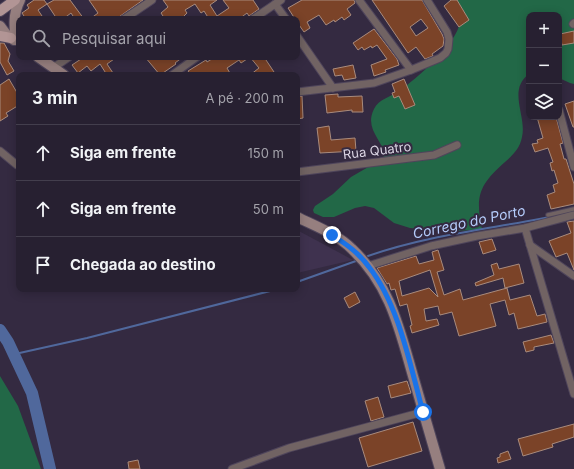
<!DOCTYPE html>
<html lang="pt">
<head>
<meta charset="utf-8">
<style>
	body { margin:0; font-family:Inter,sans-serif; background:#332d3d; color:#f1f3f6 }
	.controls { position:absolute; right:12px; top:12px; display:grid; overflow:hidden; border-radius:8px; box-shadow:0 2px 10px #0003 }
	.controls button { width:36px; height:36px; display:grid; place-items:center; padding:0; border:0; border-bottom:1px solid #433e4d; background:#272031; color:#f1f3f6; font:20px sans-serif }
	.stop { position:absolute; width:12px; height:12px; margin:-9px; border:3px solid #1a73e8; border-radius:50%; background:#fff }
	.stop.end { background:#1a73e8; border-color:#fff; box-shadow:0 1px 4px #0008 }
	.list { margin:0; padding:0; list-style:none }
	h2 { display:flex; justify-content:space-between; align-items:center; height:52px; margin:0; padding:0 16px; font-size:17px }
	h2 small { font-size:13px; font-weight:400; color:#a4a3ab }
	.list li { display:grid; grid-template-columns:26px 1fr auto; gap:12px; align-items:center; box-sizing:border-box; height:56px; padding:0 16px; border-top:1px solid #433e4d }
	.list b { display:block; font-size:15px; white-space:nowrap }
	.list em { font-size:13px; font-style:normal; color:#a4a3ab }
	.icon { flex:none; width:22px; height:22px; fill:none; stroke:currentColor; stroke-width:2; stroke-linecap:round; stroke-linejoin:round }
	.map { position:relative; flex:none; width:574px; height:469px; overflow:hidden }
	.search { position:absolute; background:#272031; box-shadow:0 2px 10px #0003; left:16px; top:16px; width:284px; height:44px; display:flex; align-items:center; gap:10px; box-sizing:border-box; padding:0 14px; border-radius:8px; color:#a4a3ab; font-size:15px }
	.panel { position:absolute; background:#272031; box-shadow:0 2px 10px #0003; left:16px; top:72px; width:284px; height:220px; border-radius:8px }
	.map>svg:first-child { display:block }
	.built { fill:#3f324f }
	.forest { fill:#226847 }
	.lines { fill:none; stroke-linecap:round; stroke-linejoin:round }
	.stream { stroke:#50689c; stroke-width:2 }
	.river { stroke:#50689c; stroke-width:12 }
	.building { fill:#7b4328; stroke:#a98b7d; fill-rule:evenodd }
	.lane-casing { stroke:#4f455b; stroke-width:5.5 }
	.street-casing { stroke:#4f455b; stroke-width:9 }
	.secondary-casing { stroke:#4f455b; stroke-width:12 }
	.primary-casing { stroke:#4f455b; stroke-width:12 }
	.lane { stroke:#716363; stroke-width:3.5 }
	.street { stroke:#716363; stroke-width:7 }
	.secondary { stroke:#967f7f; stroke-width:10 }
	.primary { stroke:#b29595; stroke-width:10 }
	.route { stroke:#1a73e8; stroke-width:5 }
	.labels { text-anchor:middle; stroke-width:4; stroke-linejoin:round; paint-order:stroke }
	.street-label { font-size:13px; fill:#dad4e3; stroke:#342a41 }
	.water-label { font-size:14px; font-style:italic; fill:#b5ccfb; stroke:#342a41 }
</style>
</head>
<body>
<div class="map">
<svg width="574" height="469" viewBox="0 0 574 469">
	<rect width="100%" height="100%" fill="#342a41"/>
	<path class="built" d="M297,230L353,260L297,273Z"/>
	<g class="forest">
		<path d="M450,0H574V84L570,83L559,78V15H529V74C507,90 527,116 522,137C520,148 513,155 505,162C479,185 475,196 482,229L448,232L410,228L394,223L374,208L365,206L355,208L334,217H323L314,213L313,210L315,206L333,194L351,177L382,159C391,146 362,132 374,109C379,99 390,97 398,92C416,79 457,44 460,22C461,14 455,5 450,0Z"/>
		<path d="M0,376L18,406L41,469H0Z"/>
	</g>
	<g class="lines">
		<g class="stream">
			<path d="M368,256C433,233 502,228 569,213"/>
			<path d="M297,282L356,261"/>
			<path d="M15,354L87,338L278,289"/>
		</g>
		<path class="river" d="M0,330L8,342L32,393L50,469"/>
	</g>
	<g class="building">
		<path d="M34,0H44L47,4L38,10L44,19H26L22,13L29,8L27,5Z"/>
		<path d="M54,0H70L84,19H75L71,13L63,19H57L47,4Z"/>
		<path d="M89,0H143L116,19H90L98,13Z"/>
		<path d="M163,0H217L210,5L217,16L229,8L223,0H253L259,9L249,16L247,13L239,19H209L204,11L201,13L195,4L185,10L187,13L184,16L186,19H165L161,13L168,7Z"/>
		<path d="M302,0H354L355,3L347,9L351,15L344,20L342,17L335,22L334,20L326,25L319,15L307,22L310,28L304,32L297,22V19H295L288,8Z"/>
		<path d="M372,0H422L442,34L444,39L443,46L432,54L433,56L425,59L416,47L408,53ZM421,19L428,28L416,36L410,27Z"/>
		<path d="M451,0H457L469,20L459,27L444,6Z"/>
		<path d="M374,29L397,59L399,65L385,70L386,72L374,76L371,65L387,59L377,45L372,48L371,46L364,50L362,47L358,50L353,43Z"/>
		<path d="M574,31V43L562,45L560,34Z"/>
		<path d="M0,43H4L10,54L8,61L14,71L7,75L0,62Z"/>
		<path d="M84,57H117L107,64L113,73L107,75L100,64L91,71L87,66L78,73L72,65Z"/>
		<path d="M145,57H183L175,63L176,64L160,75Z"/>
		<path d="M215,57H264L276,75H250L259,68L250,57L241,63L239,60L227,68L231,75H191L188,71L206,60L207,62Z"/>
		<path d="M353,65L356,78L344,80L342,75L335,76L333,69Z"/>
		<path d="M9,79L19,96V105L6,113L8,116L0,121V85Z"/>
		<path d="M404,79L415,105L405,109L399,96L394,98L392,93L395,92L392,84Z"/>
		<path d="M338,94V97L362,96L363,112H352V110L327,113L325,95Z"/>
		<path d="M302,96L303,118L297,119V97Z"/>
		<path d="M574,101V127H573L565,104Z"/>
		<path d="M537,117H556L563,143L560,144L564,159H566L574,184V204L551,209L547,195L555,192L553,185L558,183L554,170L552,171L550,163L553,162L548,148L535,152L532,144L538,143L537,140L543,138Z"/>
		<path d="M329,126L331,140L355,138L356,151L320,153L317,128Z"/>
		<path d="M574,221V270L567,253L556,257L549,241L571,233L567,222Z"/>
		<path d="M492,239L496,250L483,254L479,242Z"/>
		<path d="M438,250L444,270L437,272L444,295L460,289L463,300L507,288L510,300L530,295L537,316L545,314L547,322L518,329L514,313L509,315L505,300L490,304L496,326L459,336L452,312L440,315L438,306L424,309L426,321L437,319L439,325L412,333L410,326L412,325L407,304L400,306L395,289L391,290L389,283L387,284L377,268L416,256L419,264L434,260L432,252ZM430,270L438,297L429,288L402,296L399,281Z"/>
		<path d="M497,263L499,269L519,264L524,283L505,288L503,278L476,286L475,283L494,275L491,265Z"/>
		<path d="M355,292L360,302L349,308L344,298Z"/>
		<path d="M551,335L554,343L534,347V350L526,352L523,342Z"/>
		<path d="M407,381L411,393L391,398L388,386Z"/>
		<path d="M378,397L384,417L371,421L365,401Z"/>
		<path d="M413,422L422,451L368,467L359,438Z"/>
		<path d="M574,424V437L552,444L553,447L523,456L518,439Z"/>
		<path d="M508,451L511,459L498,463L497,458L500,457V454Z"/>
		<path d="M138,460L140,469H129L128,462Z"/>
	</g>
	<g class="lines">
		<defs>
			<path id="lane" d="M548,215L574,209"/>
			<g id="street">
				<path d="M359,0L411,70"/>
				<path d="M275,4L286,19"/>
				<path d="M124,19L152,0"/>
				<path d="M253,19L281,0"/>
				<path d="M573,24L574,23"/>
				<path d="M297,36L333,88"/>
				<path d="M53,68L69,57"/>
				<path d="M172,75L197,57"/>
				<path d="M297,92L374,83L411,70L440,58L446,53L448,49L449,39L447,32L427,0"/>
				<path d="M559,110L574,167"/>
				<path d="M0,151L17,165"/>
				<path d="M297,172L434,155L457,145"/>
				<path d="M525,228L574,394"/>
				<path d="M530,245L574,276"/>
				<path d="M368,266L431,246L477,236L525,228L574,215"/>
				<path d="M232,469L289,448L423,412"/>
			</g>
			<g id="secondary">
				<path d="M0,26L6,34L14,40"/>
				<path d="M16,40C14,26 13,14 20,0"/>
				<path d="M38,57L64,75"/>
				<path d="M297,217C315,226 337,234 352,249C390,285 399,327 413,376C422,407 431,438 440,469"/>
			</g>
			<g id="primary">
				<path d="M0,11L15,0"/>
				<path d="M0,36L11,38"/>
			</g>
		</defs>
		<use href="#lane" class="lane-casing"/>
		<use href="#street" class="street-casing"/>
		<use href="#secondary" class="secondary-casing"/>
		<use href="#primary" class="primary-casing"/>
		<use href="#lane" class="lane"/>
		<use href="#street" class="street"/>
		<use href="#secondary" class="secondary"/>
		<use href="#primary" class="primary"/>
	</g>
	<g class="lines">
		<path class="route" d="M332,235C346,244 359,253 369,267C399,305 410,365 423,412"/>
	</g>
	<g class="labels">
		<g class="street-label">
			<text transform="translate(377 150) rotate(-7)" y="5">Rua Quatro</text>
		</g>
		<g class="water-label">
			<text transform="translate(469 222) rotate(-12)" y="5">Corrego do Porto</text>
		</g>
	</g>
</svg>
<div class="controls">
<button>+</button>
<button>−</button>
<button><svg class="icon" aria-label="layers" viewBox="0 0 24 24"><path d="M12 4l9 5-9 5-9-5zM3 14l9 5 9-5"/></svg></button>
</div>
<div class="stop" style="left:423px;top:412px"></div>
<div class="stop end" style="left:332px;top:235px"></div>
<div class="search"><svg class="icon" aria-label="search" viewBox="0 0 24 24"><circle cx="10" cy="10" r="6"/><path d="M15 15l6 6"/></svg>Pesquisar aqui</div>
<section class="panel">
<h2>3 min<small>A pé · 200 m</small></h2>
<ul class="list">
<li><svg class="icon" aria-label="ahead" viewBox="0 0 24 24"><path d="M12 20V5M6 11l6-6 6 6"/></svg><div><b>Siga em frente</b></div><em>150 m</em></li>
<li><svg class="icon" aria-label="ahead" viewBox="0 0 24 24"><path d="M12 20V5M6 11l6-6 6 6"/></svg><div><b>Siga em frente</b></div><em>50 m</em></li>
<li><svg class="icon" aria-label="arrive" viewBox="0 0 24 24"><path d="M6 21V4h12l-3 4 3 4H6"/></svg><div><b>Chegada ao destino</b></div></li>
</ul>
</section>
</div>
</body>
</html>
